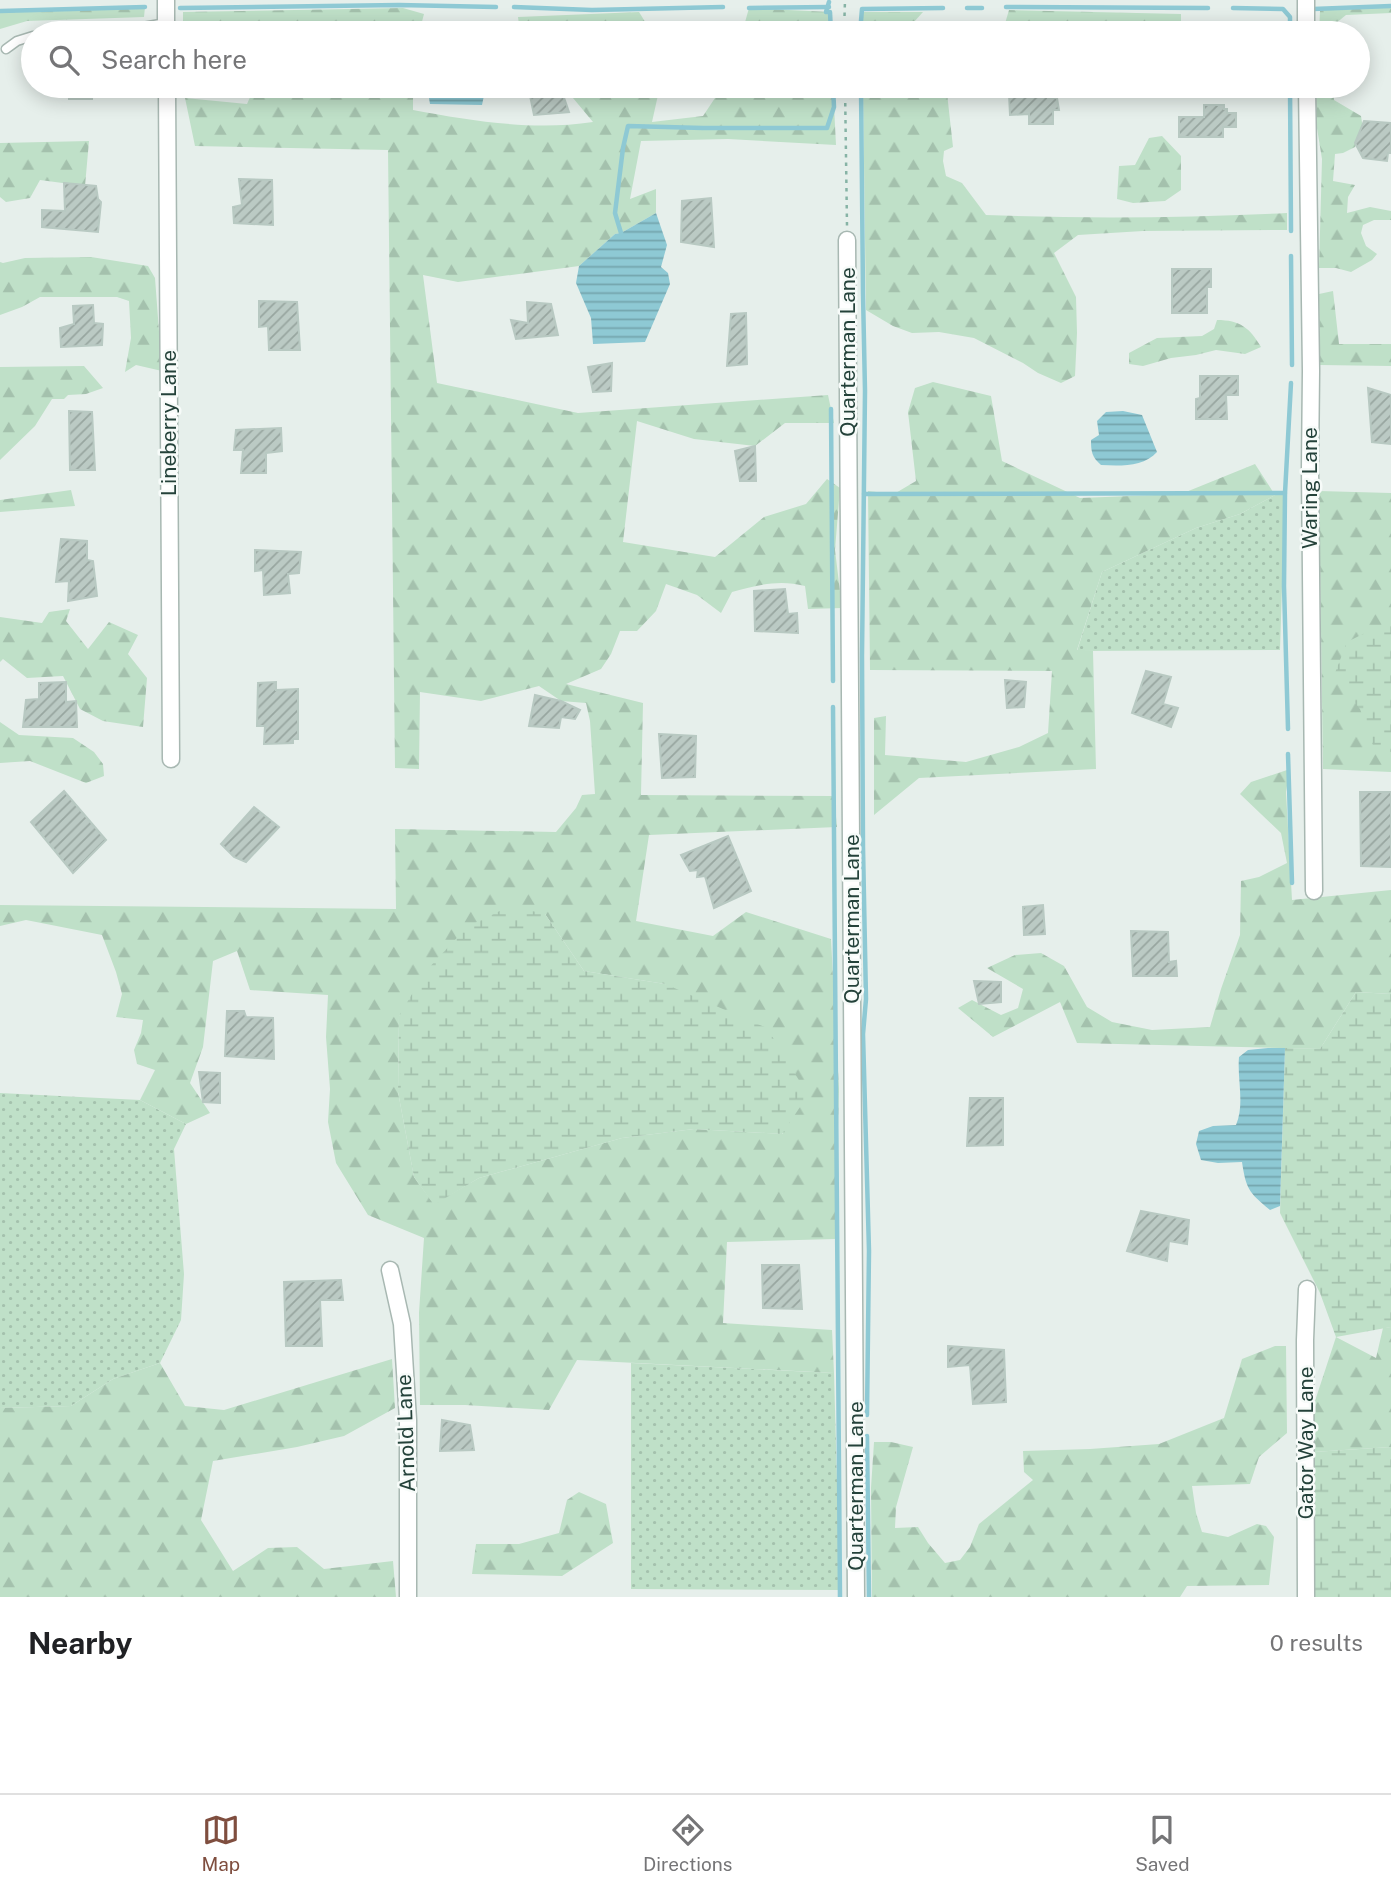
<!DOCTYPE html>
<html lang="en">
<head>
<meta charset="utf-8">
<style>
	body { margin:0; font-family:"Public Sans",sans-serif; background:#f2f2f2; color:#202124 }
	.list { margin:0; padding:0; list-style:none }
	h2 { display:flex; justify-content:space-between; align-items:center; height:91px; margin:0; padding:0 28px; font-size:30px }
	h2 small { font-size:23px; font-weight:400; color:#757577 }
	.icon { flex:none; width:38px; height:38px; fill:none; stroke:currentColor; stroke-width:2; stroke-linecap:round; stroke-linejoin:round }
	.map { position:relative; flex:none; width:1391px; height:1597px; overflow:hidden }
	.search { position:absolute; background:#fff; box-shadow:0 4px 18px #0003; left:21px; right:21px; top:21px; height:77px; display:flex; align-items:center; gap:18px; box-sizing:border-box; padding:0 24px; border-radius:38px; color:#757577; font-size:26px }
	.sheet { height:196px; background:#fff }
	nav { display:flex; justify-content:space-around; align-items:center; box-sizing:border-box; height:98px; border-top:2px solid #e0e0e0; background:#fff; font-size:19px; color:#757577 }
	nav a { display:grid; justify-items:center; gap:4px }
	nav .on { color:#7f4e3f }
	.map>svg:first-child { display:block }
	.grass { fill:url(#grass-dots) }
	.forest { fill:url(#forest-firs); fill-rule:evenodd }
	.wetland { fill:url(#wetland-marsh) }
	.water { fill:url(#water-rules) }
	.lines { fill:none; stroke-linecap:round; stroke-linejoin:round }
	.stream { stroke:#8ec9d4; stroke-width:4.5 }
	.building { fill:url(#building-hatch); stroke:#b8c9c2; stroke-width:2 }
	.lane-casing { stroke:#a8b8b2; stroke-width:11 }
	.street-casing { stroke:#a8b8b2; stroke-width:19 }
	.path { stroke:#86b3a5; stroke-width:2.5; stroke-dasharray:3.5 5; stroke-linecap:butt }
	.lane { stroke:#fff; stroke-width:8 }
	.street { stroke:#fff; stroke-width:16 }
	.labels { text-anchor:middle; stroke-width:5; stroke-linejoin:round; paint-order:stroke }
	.street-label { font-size:21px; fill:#24423a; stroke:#f7fbf9 }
</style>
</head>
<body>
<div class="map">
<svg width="1391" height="1597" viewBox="0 0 1391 1597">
	<defs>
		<pattern id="grass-dots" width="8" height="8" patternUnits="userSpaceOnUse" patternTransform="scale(1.75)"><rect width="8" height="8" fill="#bfe0c8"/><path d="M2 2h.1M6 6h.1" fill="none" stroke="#a4c1ad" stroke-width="1.8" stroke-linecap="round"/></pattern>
		<pattern id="forest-firs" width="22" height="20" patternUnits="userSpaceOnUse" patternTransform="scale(1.75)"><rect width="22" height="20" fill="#bfe0c8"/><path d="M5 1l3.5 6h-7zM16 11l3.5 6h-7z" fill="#a4c1ad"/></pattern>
		<pattern id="wetland-marsh" width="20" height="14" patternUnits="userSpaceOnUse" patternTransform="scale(1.75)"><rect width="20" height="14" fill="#bfe0c8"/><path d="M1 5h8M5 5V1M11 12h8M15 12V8" fill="none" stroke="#a4c1ad"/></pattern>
		<pattern id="water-rules" width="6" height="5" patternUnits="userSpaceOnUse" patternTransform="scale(1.75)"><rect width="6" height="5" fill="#8ec9d4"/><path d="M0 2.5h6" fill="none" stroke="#74a5ad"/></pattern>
		<pattern id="building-hatch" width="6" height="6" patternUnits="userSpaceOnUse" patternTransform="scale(1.75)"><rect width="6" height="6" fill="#bbcac4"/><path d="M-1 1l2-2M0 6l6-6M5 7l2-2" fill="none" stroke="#98a6a0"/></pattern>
	</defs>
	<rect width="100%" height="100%" fill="#e6efeb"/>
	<g class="grass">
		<path d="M1276,493H1285L1280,650L1077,651L1102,572L1196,528L1240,514L1275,495Z"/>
		<path d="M0,1093L140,1100L186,1124L174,1149L184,1274L181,1320L160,1363L113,1379L71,1406L0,1408Z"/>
		<path d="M631,1363L834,1373L840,1590L631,1589Z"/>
	</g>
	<g class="forest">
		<path d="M1391,6V13L1346,15L1335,24L1334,33H1319L1320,11L1334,8Z"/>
		<path d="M145,7L144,17L27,21L0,29V11Z"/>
		<path d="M403,8L424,14L419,33H183V12Z"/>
		<path d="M749,8L830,12L831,33H742Z"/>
		<path d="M1009,10L1181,14V33H1044L1004,27Z"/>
		<path d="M639,12L652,33H520L518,17Z"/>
		<path d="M863,12H923L904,33H863Z"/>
		<path d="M255,86H413V110C472,121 534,131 593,122L563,86H660L652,122L703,116L723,86H833L836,145L728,139L641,141L630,199L656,189V213L621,233L615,234L579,266L458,282L423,275L437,383L578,413L828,395L834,423H785L755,446L694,439L637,421L623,542L715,557L764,517L806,504L827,479L840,488L835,550L842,608L808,609L805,586C779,579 758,585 732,592L721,613L697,595L666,584L656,611L637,631H620L611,654L601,669L566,684L643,703L641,795L834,796L837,827L649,835L636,921L713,936L746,912L831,939L839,1089L835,1239L727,1242L723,1323L832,1330L834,1373L577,1360L549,1410L465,1405H420L419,1313L424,1238L368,1215L336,1163L328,1122L330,1089L326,1037L328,995L250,990L237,951L213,961L203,1047L190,1083L210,1113L186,1124L140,1100L155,1070L137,1064L134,1050L141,1033L143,1020L116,1017L122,994L116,972L102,935L26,920L0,926V905L396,909L395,829L556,832L576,808L582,795L595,794L590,721L586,703L561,701L539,686L481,701L420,692L419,769L395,768L388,150L195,146L185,98L247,104ZM545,914L584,971L665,984L783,1134L694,1129L622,1138L479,1178L434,1204L414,1177L398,1092L399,1016Z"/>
		<path d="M863,86H916L947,93L953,147L944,151L943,161L946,176L962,183L986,215C1086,219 1187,218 1287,213V230L1143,231L1078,235L1054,253L1076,297L1077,333L1075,376L1061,383L1038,373L1023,363L974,338L939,332L912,333L893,326L866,310Z"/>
		<path d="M1317,86H1333L1334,100L1361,116L1363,129L1355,147L1343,153L1335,154L1333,181L1355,185L1348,197L1347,213L1370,207L1391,211V220H1374L1363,225L1361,233L1366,246L1377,254L1372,260L1351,272L1336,268H1319L1322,159L1316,122Z"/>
		<path d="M1162,136L1181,156V190L1165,201L1133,203L1117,199L1119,166L1135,165L1149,138Z"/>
		<path d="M89,141L85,186L40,180L30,198L6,202L0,197V143Z"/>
		<path d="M91,257L148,266L155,278L162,371L136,365L125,372L131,338L129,301L117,297H40L22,307L0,315V262L3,263L25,258Z"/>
		<path d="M1333,291L1339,344H1391V366L1320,365L1319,294Z"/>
		<path d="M1217,320C1240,320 1250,328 1261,347L1245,354L1216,350L1196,355L1171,358L1143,366L1129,364V353L1157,338L1202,336L1214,329Z"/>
		<path d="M84,366L103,388L86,394L68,395L64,399H52L35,426L0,460V367Z"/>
		<path d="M933,382L991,396L1002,461L1080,498L1181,494L1255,464L1275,495L1240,514L1196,528L1102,572L1077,650L1093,651L1096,769L919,778L874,815V718L886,716L885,755L966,762L1019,747L1048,733L1052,671L870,670L868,491L894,494L916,481L908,412L915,388Z"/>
		<path d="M71,490L75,506L0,512V500Z"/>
		<path d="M1319,491L1391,493V772L1323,769Z"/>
		<path d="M70,609L66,621L88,649L109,622L138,635L128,654L147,678L143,727L103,721L80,709L63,676L27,678L3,659L0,662V617L42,623L49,612Z"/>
		<path d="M0,722L19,735L73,738L94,752L103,764L104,776L86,783L30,761L0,763Z"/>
		<path d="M1290,769L1286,792L1292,900L1391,890V994L1356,992L1320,1049L1077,1043L1060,1002L993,1037L958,1008L972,1000L1001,1015L1018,1008L1023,989L987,968L1015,955L1041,953L1064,966L1087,1007L1112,1022L1152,1030L1210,1027L1221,989L1240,935L1241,881L1259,877L1287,863L1281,833L1240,794L1251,782Z"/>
		<path d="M1391,1327V1447L1313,1452L1314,1404L1336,1337L1376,1358L1383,1328Z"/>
		<path d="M1275,1346H1286L1287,1433L1259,1457L1250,1484L1192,1486L1196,1513L1202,1532L1228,1537L1257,1524L1266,1526L1274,1537L1269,1585L1187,1586L1180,1597H872L871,1488L874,1442H891L913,1447L896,1507L895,1528L918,1527L928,1543L945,1563L960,1560L970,1547L979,1524L1033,1480L1024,1472L1023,1451L1090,1449L1159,1444L1224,1418L1242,1359Z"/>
		<path d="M392,1359L395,1408L344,1436L297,1447L213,1461L201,1520L233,1571L268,1548L297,1547L324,1569L393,1561L396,1597H0V1408L71,1406L113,1379L160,1363L185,1406L224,1410Z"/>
		<path d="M579,1492L606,1504L613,1543L562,1576L472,1574L476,1544H519L559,1533L567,1500Z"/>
	</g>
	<g class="wetland">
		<path d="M1391,620V752L1375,751L1360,709L1333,678L1347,642Z"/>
		<path d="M510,906L545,914L584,971L665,984L767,1028L808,1095L782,1134L694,1129L622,1138L479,1178L434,1205L414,1177L398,1092L399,1016L425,972L467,927Z"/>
		<path d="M1356,992L1391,994V1327L1336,1337L1320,1293L1280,1213L1285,1048L1320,1049Z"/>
		<path d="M1391,1447V1597H1314L1313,1452Z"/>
	</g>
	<g class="water">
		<path d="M427,86H486L482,105L430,104Z"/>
		<path d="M656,213L667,245L661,267L668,273L670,284L645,342L593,344L591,318L576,283L579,266L615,234L621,233Z"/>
		<path d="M1123,411L1142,415L1157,452C1144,467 1120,466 1101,465C1092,457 1091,452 1091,440L1099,435L1097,421L1106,412Z"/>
		<path d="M1268,1048H1285L1280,1206L1270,1210C1248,1192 1246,1188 1242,1162L1218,1163L1201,1160L1196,1144L1199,1131L1213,1126L1236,1125C1245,1104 1237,1080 1239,1057L1248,1050Z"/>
	</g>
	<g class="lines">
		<g class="stream">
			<path d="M829,2L826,12H830L831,33"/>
			<path d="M514,7L592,10L723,7"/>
			<path d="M1006,7L1208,8"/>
			<path d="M180,8L399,5L496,7"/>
			<path d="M749,8L829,7"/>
			<path d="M967,8H982"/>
			<path d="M1233,8L1283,9L1290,17V33"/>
			<path d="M1313,9L1391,6"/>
			<path d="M0,11L145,7"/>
			<path d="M860,33L862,9L943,8"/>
			<path d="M861,86L863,294L865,391L862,656L863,847L866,999L863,1034L869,1251L867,1415"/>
			<path d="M1290,86L1291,231"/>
			<path d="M621,233L615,213L623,148L628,126L703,128H827L834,107L833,86"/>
			<path d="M1291,256L1292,365"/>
			<path d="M831,409L833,681"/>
			<path d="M864,494L1285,493"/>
			<path d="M833,707L840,1597"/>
			<path d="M1288,729L1284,586L1285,493L1291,383"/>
			<path d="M1288,754L1292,883"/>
			<path d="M867,1436L869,1597"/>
		</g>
	</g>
	<g class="building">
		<rect x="69" y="86" width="23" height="13"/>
		<path d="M528,86H560L569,112L534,115Z"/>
		<path d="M1048,92V98H1057L1059,110H1053V124H1029V114L1010,115L1009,94Z"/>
		<path d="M1204,105H1224V109H1227V113H1236V127H1223V137H1179V117H1204Z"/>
		<path d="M1364,121L1391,123V153H1388L1387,161L1363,158L1355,143Z"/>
		<path d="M239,179L272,180L273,225L234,223L233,207L242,205Z"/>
		<path d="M64,183L96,186L98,199L101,202L98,232L42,227V210L65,211Z"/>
		<path d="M711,198L714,247L681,242L682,201Z"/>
		<path d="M1172,269H1211V287H1207V313H1172Z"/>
		<path d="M259,301L297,302L300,350H269L268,326L259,327Z"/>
		<path d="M527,302L551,304L558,335L516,339L511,320L528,323Z"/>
		<path d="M93,305L94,323L103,324L102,345L61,347L60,328L74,324L73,306Z"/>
		<path d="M746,313L747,364L727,366L731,314Z"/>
		<path d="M612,363L611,391L593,392L588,367Z"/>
		<path d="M1200,376H1238V395H1226L1227,419H1196V399L1200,398Z"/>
		<path d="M1368,388L1391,395V444L1372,442Z"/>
		<path d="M69,411L92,412L95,470H70Z"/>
		<path d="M281,428L282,451L266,453V473H241L243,450H234L236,430Z"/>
		<path d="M755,446L756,481H740L735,451Z"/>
		<path d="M61,539L87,541V560L93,561L97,596L68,601L69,581L56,582Z"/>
		<path d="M255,550L301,552L299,573L288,574L290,593L264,595L263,570L255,571Z"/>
		<path d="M785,589L788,614L797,613L798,633L755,631L754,591Z"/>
		<path d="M1146,671L1171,677L1163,704L1178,708L1171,727L1132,713Z"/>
		<path d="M1005,680L1026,682L1024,707L1007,708Z"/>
		<path d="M66,682V702L76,701L77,727H23L26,700L39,699V683Z"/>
		<path d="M276,682V690L298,689V739H293V743L264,744L265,726H257L258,683Z"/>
		<path d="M535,695L561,701L580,710L575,719L561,717L559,728L529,726Z"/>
		<path d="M659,734L696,736L695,777L662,778Z"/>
		<path d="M64,791L106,840L73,873L31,822Z"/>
		<path d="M1360,792H1391V867L1361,866Z"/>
		<path d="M254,807L279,827L246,862L234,857L221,844Z"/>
		<path d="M728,836L751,891L714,908L705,876L697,877L698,870L690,871L681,855Z"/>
		<path d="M1043,905L1045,934L1024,935L1023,907Z"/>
		<path d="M1131,931L1168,932L1169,962L1176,961L1177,976H1133Z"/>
		<path d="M974,981L1001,982V1002L979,1004Z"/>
		<path d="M227,1011H244L246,1017L273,1018L274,1059L225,1056Z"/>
		<path d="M199,1072L220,1073V1103L203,1102Z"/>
		<path d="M970,1098H1003V1145L967,1146Z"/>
		<path d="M1141,1211L1189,1220L1187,1244L1169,1241L1167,1261L1127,1251Z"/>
		<path d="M762,1265H799L802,1309L763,1308Z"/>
		<path d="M341,1280L343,1300H320L322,1346H286L284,1282Z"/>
		<path d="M948,1346L1004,1350L1006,1402L973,1404L970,1365L948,1367Z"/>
		<path d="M442,1420L470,1425L474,1450L440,1451Z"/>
	</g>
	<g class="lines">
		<defs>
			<g id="lane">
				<path d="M41,33L64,29L108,33L166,23"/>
				<path d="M6,49L17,41L33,36"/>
			</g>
			<g id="street">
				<path d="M166,0V33"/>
				<path d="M1306,0V33"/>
				<path d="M167,86L171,759"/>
				<path d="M1307,86L1311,371L1310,468L1314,891"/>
				<path d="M847,240L856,1597"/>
				<path d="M390,1270L402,1324L408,1420V1597"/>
				<path d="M1306,1597L1305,1340L1307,1289"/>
			</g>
		</defs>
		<use href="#lane" class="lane-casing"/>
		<use href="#street" class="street-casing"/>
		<g class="path">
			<path d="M844,33L845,0"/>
			<path d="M845,86L847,226"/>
		</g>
		<use href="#lane" class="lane"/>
		<use href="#street" class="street"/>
	</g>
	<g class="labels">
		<g class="street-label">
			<text transform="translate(848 352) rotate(-90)" y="7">Quarterman Lane</text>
			<text transform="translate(169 423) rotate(-90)" y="7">Lineberry Lane</text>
			<text transform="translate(1310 488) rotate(-90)" y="7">Waring Lane</text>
			<text transform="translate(852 919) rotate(-90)" y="7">Quarterman Lane</text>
			<text transform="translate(406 1433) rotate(-92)" y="7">Arnold Lane</text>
			<text transform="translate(1306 1443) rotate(-90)" y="7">Gator Way Lane</text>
			<text transform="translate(856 1486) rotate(-90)" y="7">Quarterman Lane</text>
		</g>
	</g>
</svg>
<div class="search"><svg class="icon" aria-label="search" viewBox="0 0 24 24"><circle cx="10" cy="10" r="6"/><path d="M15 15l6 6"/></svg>Search here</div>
</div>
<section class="sheet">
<h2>Nearby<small>0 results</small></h2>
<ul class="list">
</ul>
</section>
<nav>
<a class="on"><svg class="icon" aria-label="map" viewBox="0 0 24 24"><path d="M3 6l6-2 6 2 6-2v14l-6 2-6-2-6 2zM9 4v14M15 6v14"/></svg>Map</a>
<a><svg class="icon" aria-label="directions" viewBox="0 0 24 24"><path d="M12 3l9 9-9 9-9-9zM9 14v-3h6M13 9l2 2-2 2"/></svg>Directions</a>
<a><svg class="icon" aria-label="saved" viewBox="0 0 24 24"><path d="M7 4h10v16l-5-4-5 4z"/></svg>Saved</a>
</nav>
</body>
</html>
